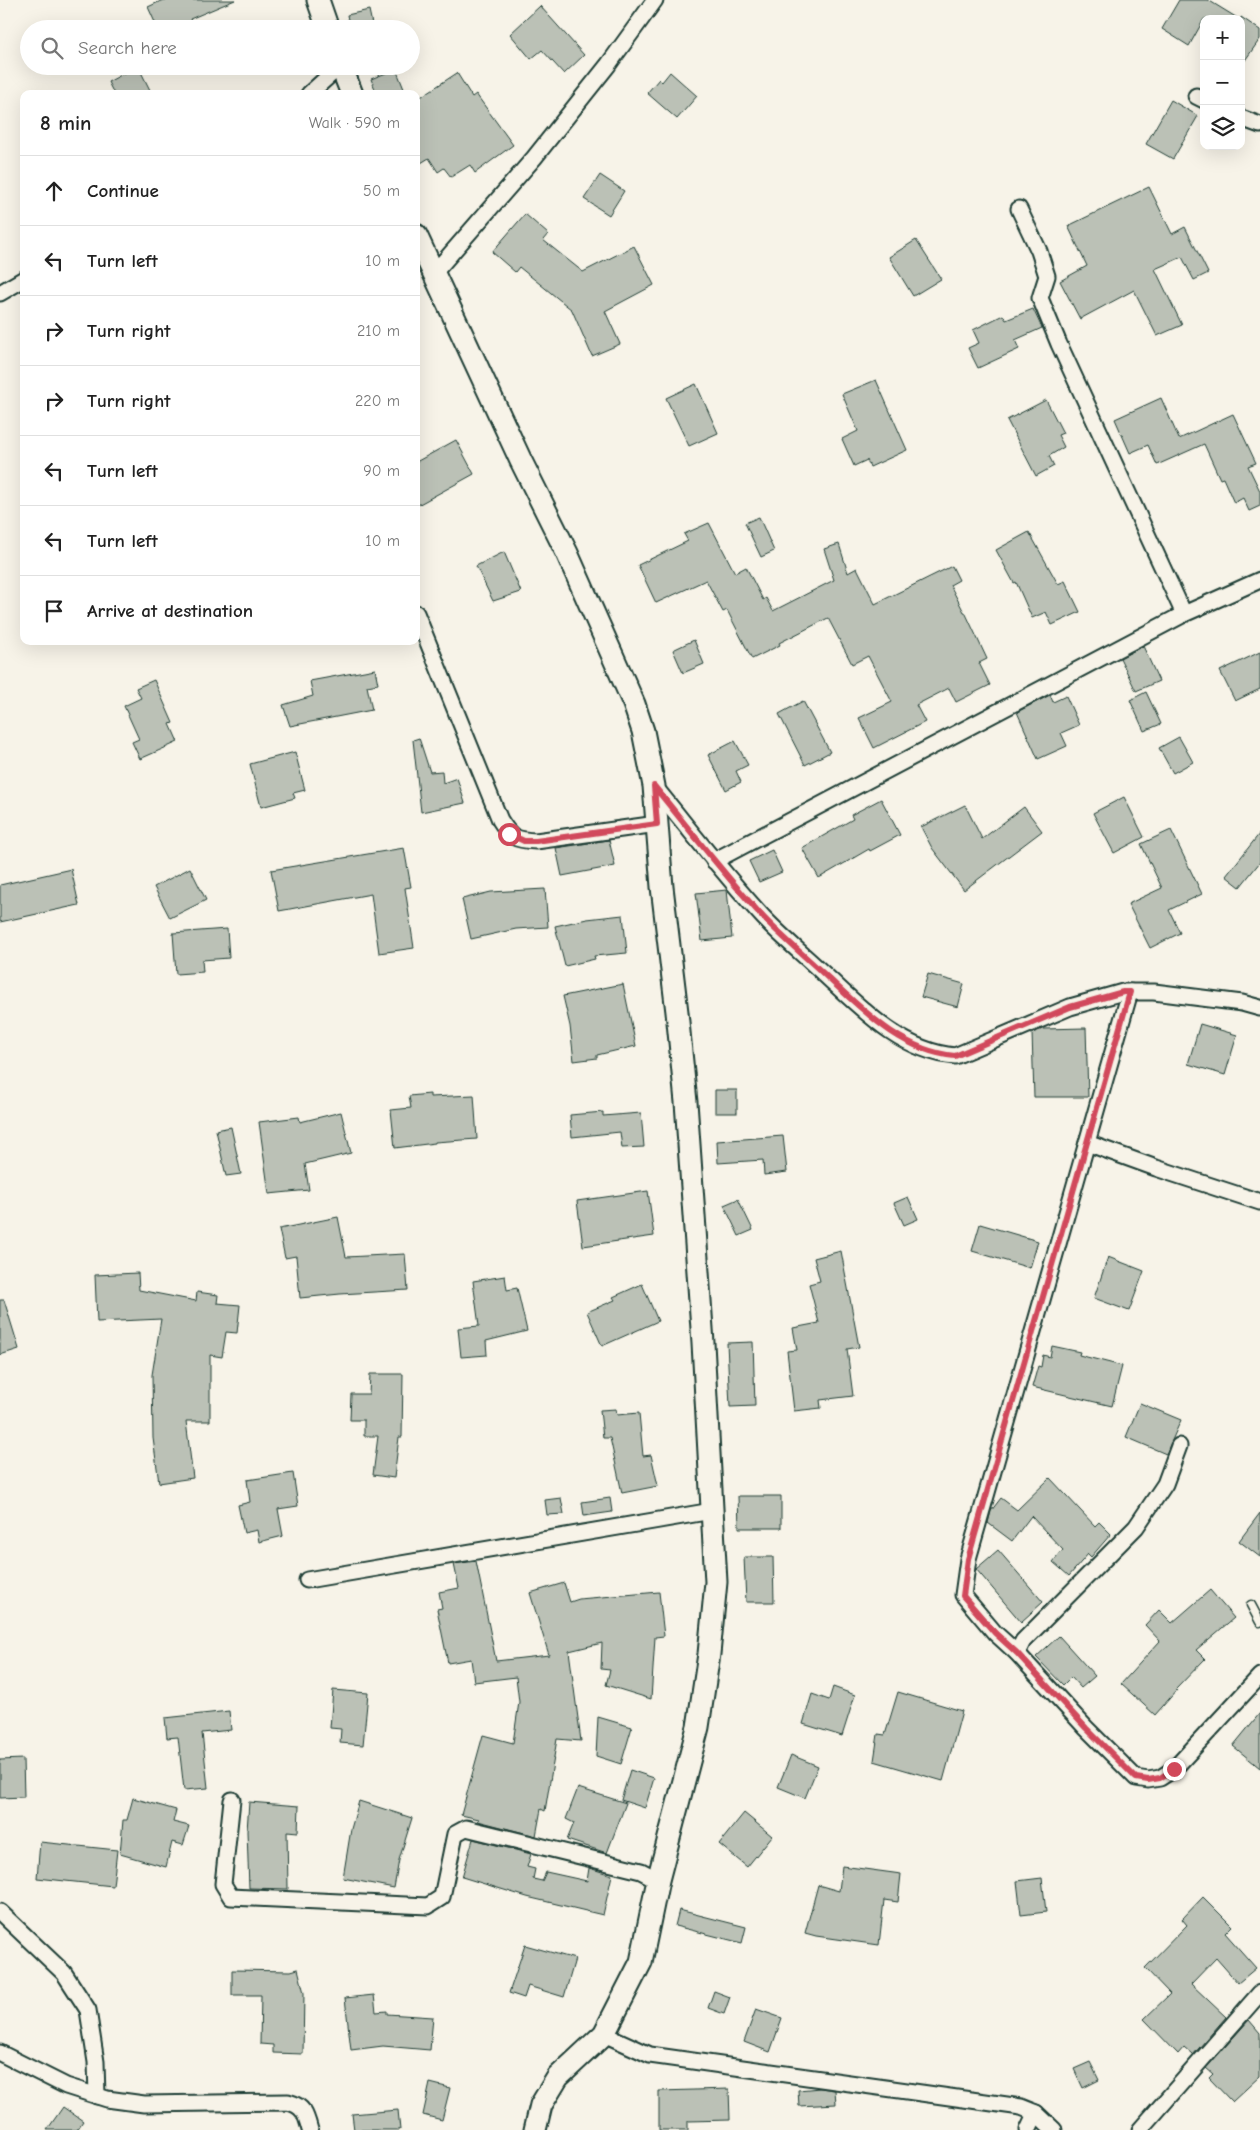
<!DOCTYPE html>
<html lang="en">
<head>
<meta charset="utf-8">
<style>
	body { margin:0; font-family:"Comic Neue",sans-serif; background:#f2f2f2; color:#222 }
	.controls { position:absolute; right:15px; top:15px; display:grid; overflow:hidden; border-radius:10px; box-shadow:0 5px 20px #0002 }
	.controls button { width:45px; height:45px; display:grid; place-items:center; padding:0; border:0; border-bottom:1px solid #e0e0e0; background:#fff; color:#222; font:25px sans-serif }
	.stop { position:absolute; width:15px; height:15px; margin:-11px; border:4px solid #d1495b; border-radius:50%; background:#fff }
	.stop.end { background:#d1495b; border-color:#fff; box-shadow:0 1px 5px #0008 }
	.list { margin:0; padding:0; list-style:none }
	h2 { display:flex; justify-content:space-between; align-items:center; height:65px; margin:0; padding:0 20px; font-size:21px }
	h2 small { font-size:16px; font-weight:400; color:#767676 }
	.list li { display:grid; grid-template-columns:32px 1fr auto; gap:15px; align-items:center; box-sizing:border-box; height:70px; padding:0 20px; border-top:1px solid #e0e0e0 }
	.list b { display:block; font-size:19px; white-space:nowrap }
	.list em { font-size:16px; font-style:normal; color:#767676 }
	.icon { flex:none; width:28px; height:28px; fill:none; stroke:currentColor; stroke-width:2; stroke-linecap:round; stroke-linejoin:round }
	.map { position:relative; flex:none; width:1260px; height:2130px; overflow:hidden }
	.search { position:absolute; background:#fff; box-shadow:0 5px 20px #0002; left:20px; top:20px; width:400px; height:55px; display:flex; align-items:center; gap:12px; box-sizing:border-box; padding:0 18px; border-radius:28px; color:#767676; font-size:19px }
	.panel { position:absolute; background:#fff; box-shadow:0 5px 20px #0002; left:20px; top:90px; width:400px; height:555px; border-radius:10px }
	.map>svg:first-child { display:block }
	.building { fill:#bbc1b6; stroke:#1f3d34 }
	.lines { fill:none; stroke-linecap:round; stroke-linejoin:round }
	.lane-casing { stroke:#1f3d34; stroke-width:11 }
	.street-casing { stroke:#1f3d34; stroke-width:19 }
	.secondary-casing { stroke:#1f3d34; stroke-width:25 }
	.lane { stroke:#f7f3e8; stroke-width:8 }
	.street { stroke:#f7f3e8; stroke-width:15 }
	.secondary { stroke:#f7f3e8; stroke-width:21 }
	.route { stroke:#d1495b; stroke-width:6 }
</style>
</head>
<body>
<div class="map">
<svg width="1260" height="2130" viewBox="0 0 1260 2130">
	<rect width="100%" height="100%" fill="#f7f3e8"/>
	<filter id="ink" filterUnits="userSpaceOnUse"><feTurbulence type="fractalNoise" baseFrequency=".02" numOctaves="2"/><feDisplacementMap in="SourceGraphic" scale="10" xChannelSelector="R" yChannelSelector="G"/><feConvolveMatrix kernelMatrix="1 2 1 2 8 2 1 2 1" color-interpolation-filters="sRGB"/></filter>
	<g filter="url(#ink)">
		<g class="building">
			<path d="M163,0H235L190,19L195,29H158L148,7Z"/>
			<path d="M1179,0H1208L1239,19H1204L1189,46L1162,29Z"/>
			<path d="M540,6L584,55L564,74L542,50L531,59L510,34Z"/>
			<path d="M369,10L373,29H350L347,15Z"/>
			<path d="M1241,17L1260,30V39L1241,66Z"/>
			<path d="M138,66L152,94H114L108,82Z"/>
			<path d="M396,69L406,94H377L371,79Z"/>
			<path d="M670,72L697,96L677,119L647,93L659,79L662,82Z"/>
			<path d="M457,73L472,97L476,94L513,145L475,173L470,165L451,177L444,168L438,172L429,158L416,166V100Z"/>
			<path d="M1171,100L1198,116L1173,159L1146,144Z"/>
			<path d="M600,175L624,191L609,215L584,199Z"/>
			<path d="M1149,187L1172,234L1185,227L1208,273L1194,280L1182,257L1155,269L1182,325L1157,336L1134,290L1080,319L1060,281L1087,266L1068,226Z"/>
			<path d="M525,214L548,234L543,240L583,272L634,246L654,285L605,311L620,344L592,356L572,310L519,267L515,272L492,252Z"/>
			<path d="M916,240L941,279L913,296L889,257Z"/>
			<path d="M1033,309L1042,328L1015,340L1019,349L978,368L968,348L979,343L973,330L1003,315L1006,320Z"/>
			<path d="M876,380L907,450L870,467L867,460L854,466L842,439L858,431L842,394Z"/>
			<path d="M696,384L718,433L689,446L666,398Z"/>
			<path d="M1161,398L1179,439L1233,414L1256,463L1248,466L1260,491V506L1249,511L1243,498L1234,503L1223,478L1220,479L1204,444L1157,465L1148,445L1130,453L1115,419Z"/>
			<path d="M1046,400L1063,433L1058,435L1064,447L1049,456L1054,466L1036,476L1007,420Z"/>
			<path d="M456,440L474,474L416,506V462Z"/>
			<path d="M759,517L774,551L761,557L745,523Z"/>
			<path d="M709,523L735,573L746,567L763,600L766,598L773,611L834,580L824,549L839,544L848,573L857,568L875,604L952,566L959,580L950,585L964,612H965L987,659L979,663L990,685L956,702L949,688L916,705L925,722L874,748L859,718L892,702L868,656L852,664L828,618L779,643L780,645L752,659L727,610L723,612L706,580L656,603L638,565L688,541L684,534Z"/>
			<path d="M1029,532L1058,584L1065,581L1080,612L1052,625L1046,612L1032,618L1016,582L1014,583L996,550Z"/>
			<path d="M504,552L521,592L493,601L476,566Z"/>
			<path d="M694,640L704,664L683,673L673,650Z"/>
			<path d="M1143,646L1159,681L1136,691L1120,658Z"/>
			<path d="M1260,652V689L1235,701L1220,671Z"/>
			<path d="M375,669L378,684L367,686L372,710L290,726L283,705L313,696L310,681Z"/>
			<path d="M154,680L173,723L170,724L178,742L140,759L132,742L139,739L124,706L141,698L136,688Z"/>
			<path d="M1146,692L1161,724L1144,731L1130,700Z"/>
			<path d="M1050,695L1053,702L1066,696L1079,725L1061,733L1067,746L1038,759L1017,712Z"/>
			<path d="M803,701L830,752L805,765L779,714Z"/>
			<path d="M1179,737L1193,762L1173,773L1159,748Z"/>
			<path d="M419,738L430,772L442,771L443,783L457,778L465,803L421,812L413,740Z"/>
			<path d="M735,741L748,765L736,771L741,782L726,790L708,755Z"/>
			<path d="M295,752L305,790L293,793L295,798L261,807L250,764Z"/>
			<path d="M1124,797L1144,837L1114,853L1093,813Z"/>
			<path d="M881,799L900,835L870,851L869,849L819,878L802,848L853,819L851,815Z"/>
			<path d="M965,805L982,839L1024,807L1042,831L964,890L932,848L921,827Z"/>
			<path d="M1171,830L1202,894L1169,910L1180,933L1150,948L1128,904L1162,888L1141,844Z"/>
			<path d="M1260,833V862L1240,887L1226,876Z"/>
			<path d="M609,840L615,866L562,876L556,848Z"/>
			<path d="M404,848L411,887L405,888L414,948L379,953L371,894L279,911L271,870Z"/>
			<path d="M772,850L782,872L759,882L749,861Z"/>
			<path d="M190,868L206,900L170,918L154,887Z"/>
			<path d="M71,869L79,905L0,922V885Z"/>
			<path d="M545,889L548,927L516,929L471,939L462,899L491,892Z"/>
			<path d="M727,890L732,938L702,941L696,893Z"/>
			<path d="M623,915L627,953L594,956L595,959L565,966L555,926L587,919Z"/>
			<path d="M227,929L229,958L202,960L203,972L176,974L173,933Z"/>
			<path d="M928,974L964,984L958,1007L921,997Z"/>
			<path d="M623,984L636,1046L597,1055V1058L574,1061L570,1026L563,996Z"/>
			<path d="M1200,1024L1237,1035L1225,1075L1188,1064Z"/>
			<path d="M1086,1028L1088,1097H1034L1032,1033L1043,1029Z"/>
			<rect x="715" y="1090" width="22" height="23"/>
			<path d="M430,1094V1097L474,1095L477,1139L435,1142V1143L395,1148L391,1110L411,1108L409,1096Z"/>
			<path d="M341,1112L351,1153L305,1164L309,1190L269,1194L259,1122L299,1117L300,1122Z"/>
			<path d="M603,1112V1116L641,1113L644,1147L622,1148L620,1132L572,1137L570,1115Z"/>
			<path d="M231,1127L241,1174L226,1176L216,1130Z"/>
			<path d="M783,1136L787,1172L764,1175L763,1160L718,1163L717,1141Z"/>
			<path d="M648,1191L654,1236L583,1246L577,1201Z"/>
			<path d="M908,1197L918,1219L904,1225L894,1203Z"/>
			<path d="M738,1199L753,1230L739,1236L724,1205Z"/>
			<path d="M338,1217L346,1257L405,1254L408,1290L340,1294L300,1298L296,1256L285,1258L279,1229Z"/>
			<path d="M980,1224L1038,1241L1030,1268L972,1251Z"/>
			<path d="M841,1251L859,1347L847,1349L853,1396L820,1400L821,1408L794,1411L787,1351L797,1350L793,1328L819,1323L809,1284L820,1281L814,1258Z"/>
			<path d="M1108,1257L1144,1271L1129,1311L1094,1298Z"/>
			<path d="M138,1273L139,1290L196,1301L197,1292L218,1295L217,1303L240,1305L237,1333L226,1332L222,1357L210,1355V1421H186L193,1478L159,1483L153,1438L152,1375L161,1319L97,1322L95,1275Z"/>
			<path d="M505,1276L507,1290L517,1288L527,1331L486,1341L487,1355L461,1357L458,1328L479,1326L473,1281Z"/>
			<path d="M642,1284L658,1321L602,1346L587,1312L615,1300L613,1297Z"/>
			<path d="M0,1300H4L19,1349L0,1355Z"/>
			<path d="M753,1342L755,1406L730,1407L727,1343Z"/>
			<path d="M1052,1346L1080,1352L1079,1355L1122,1366L1112,1406L1032,1387L1038,1366L1041,1367L1043,1355L1050,1357Z"/>
			<path d="M370,1374H403L402,1437H399L394,1478L373,1475L378,1436H364V1420H350L351,1394H369Z"/>
			<path d="M1140,1403L1181,1420L1166,1454L1126,1437Z"/>
			<path d="M616,1409L617,1415L639,1413L643,1456L651,1455L658,1486L622,1493L610,1438H603L600,1410Z"/>
			<path d="M293,1473L298,1506L278,1509L283,1536L259,1542L257,1530L244,1533L238,1505L250,1502L247,1480Z"/>
			<path d="M1050,1478L1095,1526L1099,1522L1111,1534L1091,1557L1088,1554L1069,1576L1053,1562L1063,1550L1031,1516L1012,1541L988,1523L991,1511L1001,1498L1017,1510Z"/>
			<path d="M738,1496H781V1528H739Z"/>
			<path d="M561,1498L564,1514L547,1515L545,1500Z"/>
			<path d="M610,1498L612,1512L584,1516L582,1502Z"/>
			<path d="M1260,1513V1557L1239,1541Z"/>
			<path d="M998,1550L1043,1602L1021,1622L976,1569Z"/>
			<path d="M744,1557H773L774,1602H746Z"/>
			<path d="M476,1561L496,1661L549,1655L530,1593L564,1583L570,1602L579,1599L659,1592L664,1636L655,1637L651,1699L606,1685L610,1670L601,1669L602,1643L569,1651L581,1741L557,1739L545,1811L541,1809L536,1836L478,1821L479,1819L461,1815L483,1735L513,1743L519,1702L516,1677L474,1682L471,1659L448,1663L437,1609L442,1608L439,1592L459,1588L454,1564Z"/>
			<path d="M1210,1590L1234,1618L1196,1650L1205,1659L1176,1689L1177,1690L1155,1715L1121,1684L1160,1641L1145,1625L1159,1610L1172,1623Z"/>
			<path d="M1059,1636L1095,1676L1081,1688L1071,1677L1063,1685L1036,1657Z"/>
			<path d="M833,1687L855,1695L842,1736L803,1724L812,1694L829,1700Z"/>
			<path d="M333,1690L368,1693L363,1745L340,1743L341,1729L330,1728Z"/>
			<path d="M898,1692L962,1711L943,1781L874,1761L878,1734L885,1735Z"/>
			<path d="M229,1711L231,1730L202,1733L208,1788L184,1790L178,1737L167,1738L165,1718Z"/>
			<path d="M1260,1713V1768L1233,1746Z"/>
			<path d="M598,1717L632,1727L621,1764L596,1756Z"/>
			<path d="M791,1755L818,1766L805,1798L778,1787Z"/>
			<path d="M23,1759L24,1797L0,1798V1760Z"/>
			<path d="M630,1770L654,1778L645,1808L621,1800Z"/>
			<path d="M578,1788L626,1803L607,1853L567,1840L574,1823L566,1819Z"/>
			<path d="M133,1798L176,1810L173,1822L189,1826L183,1845L172,1842L166,1867L120,1854L123,1820H127Z"/>
			<path d="M359,1801L412,1818L399,1860L394,1888L343,1878L351,1829Z"/>
			<path d="M249,1802L299,1806L298,1832L287,1831L288,1889L249,1888L247,1831Z"/>
			<path d="M744,1813L772,1836L747,1867L719,1844Z"/>
			<path d="M473,1839L531,1854L527,1867L535,1869L533,1879L542,1881L546,1872L587,1881L589,1868L612,1875L603,1915L527,1897L462,1877Z"/>
			<path d="M40,1842L117,1850L113,1886L37,1878Z"/>
			<path d="M842,1866L901,1874L898,1902L884,1900L879,1945L816,1936L805,1933L818,1885L839,1891Z"/>
			<path d="M1042,1878L1046,1912L1021,1915L1017,1881Z"/>
			<path d="M1203,1897L1232,1926L1225,1933L1256,1968L1238,1983L1216,1958L1191,1984L1226,2017L1193,2055L1184,2047L1178,2054L1144,2019L1170,1994L1145,1968L1187,1925L1182,1919Z"/>
			<path d="M679,1910L746,1927L742,1943L675,1926Z"/>
			<path d="M525,1945L575,1959L564,1997L528,1986L524,1998L509,1993Z"/>
			<path d="M298,1969L304,1993L303,2054L273,2053V2045L260,2044L261,1995H232V1970L291,1971Z"/>
			<path d="M714,1991L730,1997L724,2014L708,2008Z"/>
			<path d="M374,1995L376,2012L387,2011V2014L433,2017L430,2050L383,2046L351,2050L345,1998Z"/>
			<path d="M756,2009L782,2018L770,2052L744,2042Z"/>
			<path d="M1249,2020L1260,2033V2076L1232,2102L1209,2078L1213,2074L1206,2068Z"/>
			<path d="M1090,2062L1099,2080L1083,2088L1074,2069Z"/>
			<path d="M430,2083L450,2088L442,2120L423,2115Z"/>
			<path d="M820,2088L835,2090L836,2104L799,2106L798,2090Z"/>
			<path d="M729,2089L730,2120L688,2121V2130H659V2091Z"/>
			<path d="M63,2107L83,2121L77,2130H47Z"/>
			<path d="M398,2110L400,2130H354L352,2114Z"/>
		</g>
		<g class="lines">
			<defs>
				<path id="lane" d="M1251,1605L1260,1622"/>
				<g id="street">
					<path d="M309,94L340,66"/>
					<path d="M1196,96L1204,100"/>
					<path d="M1241,118L1260,125"/>
					<path d="M1019,209L1039,251L1047,276L1040,298L1059,344L1184,614"/>
					<path d="M434,273L534,158L608,65L655,0"/>
					<path d="M0,293L24,279"/>
					<path d="M416,613L500,820C511,838 515,840 536,841L657,824"/>
					<path d="M654,786C690,830 725,876 764,918C783,938 805,956 825,975C862,1009 901,1051 955,1056L1070,1007L1123,992H1154L1242,1003L1260,1008"/>
					<path d="M714,861L1184,614L1260,580"/>
					<path d="M1130,992L968,1559L963,1595L995,1633L1017,1653L1086,1728L1136,1778L1148,1780L1160,1778L1174,1769L1260,1676"/>
					<path d="M1087,1143L1156,1168L1260,1202"/>
					<path d="M307,1580L712,1511"/>
					<path d="M1017,1653L1023,1641L1136,1527L1165,1484L1179,1446"/>
					<path d="M232,1800L223,1884L231,1897L428,1906L442,1897L455,1834L466,1828L641,1871L658,1880"/>
					<path d="M0,1912L64,1973L88,2010L96,2062L97,2096"/>
					<path d="M604,2034L650,2055L1021,2107L1036,2113L1054,2130"/>
					<path d="M0,2053L66,2086L107,2099L144,2104L288,2102C304,2106 306,2115 310,2130"/>
					<path d="M1028,2130L1036,2113"/>
					<path d="M1140,2130L1260,1993"/>
				</g>
				<g id="secondary">
					<path d="M318,0L328,29"/>
					<path d="M341,66L352,94"/>
					<path d="M416,235L521,461L567,553L634,704L643,731L654,786L662,887L677,1012L686,1102L703,1343L716,1582L709,1654L698,1727L658,1880L641,1962L604,2034L558,2077L541,2105L535,2130"/>
				</g>
			</defs>
			<use href="#lane" class="lane-casing"/>
			<use href="#street" class="street-casing"/>
			<use href="#secondary" class="secondary-casing"/>
			<use href="#lane" class="lane"/>
			<use href="#street" class="street"/>
			<use href="#secondary" class="secondary"/>
		</g>
	</g>
	<g class="lines" filter="url(#ink)">
		<path class="route" d="M509,834L524,841H536L657,824L654,786C690,830 725,876 764,918C783,938 805,956 825,975C862,1009 901,1051 955,1056L1070,1007L1123,992H1130L968,1559L963,1596L995,1633L1017,1653L1086,1728L1136,1778L1148,1780L1160,1778L1174,1769"/>
	</g>
</svg>
<div class="controls">
<button>+</button>
<button>−</button>
<button><svg class="icon" aria-label="layers" viewBox="0 0 24 24"><path d="M12 4l9 5-9 5-9-5zM3 14l9 5 9-5"/></svg></button>
</div>
<div class="stop" style="left:509px;top:834px"></div>
<div class="stop end" style="left:1174px;top:1769px"></div>
<div class="search"><svg class="icon" aria-label="search" viewBox="0 0 24 24"><circle cx="10" cy="10" r="6"/><path d="M15 15l6 6"/></svg>Search here</div>
<section class="panel">
<h2>8 min<small>Walk · 590 m</small></h2>
<ul class="list">
<li><svg class="icon" aria-label="ahead" viewBox="0 0 24 24"><path d="M12 20V5M6 11l6-6 6 6"/></svg><div><b>Continue</b></div><em>50 m</em></li>
<li><svg class="icon" aria-label="left" viewBox="0 0 24 24"><path d="M17 20v-9H6M10 6l-5 5 5 5"/></svg><div><b>Turn left</b></div><em>10 m</em></li>
<li><svg class="icon" aria-label="right" viewBox="0 0 24 24"><path d="M7 20v-9h11M14 6l5 5-5 5"/></svg><div><b>Turn right</b></div><em>210 m</em></li>
<li><svg class="icon" aria-label="right" viewBox="0 0 24 24"><path d="M7 20v-9h11M14 6l5 5-5 5"/></svg><div><b>Turn right</b></div><em>220 m</em></li>
<li><svg class="icon" aria-label="left" viewBox="0 0 24 24"><path d="M17 20v-9H6M10 6l-5 5 5 5"/></svg><div><b>Turn left</b></div><em>90 m</em></li>
<li><svg class="icon" aria-label="left" viewBox="0 0 24 24"><path d="M17 20v-9H6M10 6l-5 5 5 5"/></svg><div><b>Turn left</b></div><em>10 m</em></li>
<li><svg class="icon" aria-label="arrive" viewBox="0 0 24 24"><path d="M6 21V4h12l-3 4 3 4H6"/></svg><div><b>Arrive at destination</b></div></li>
</ul>
</section>
</div>
</body>
</html>
